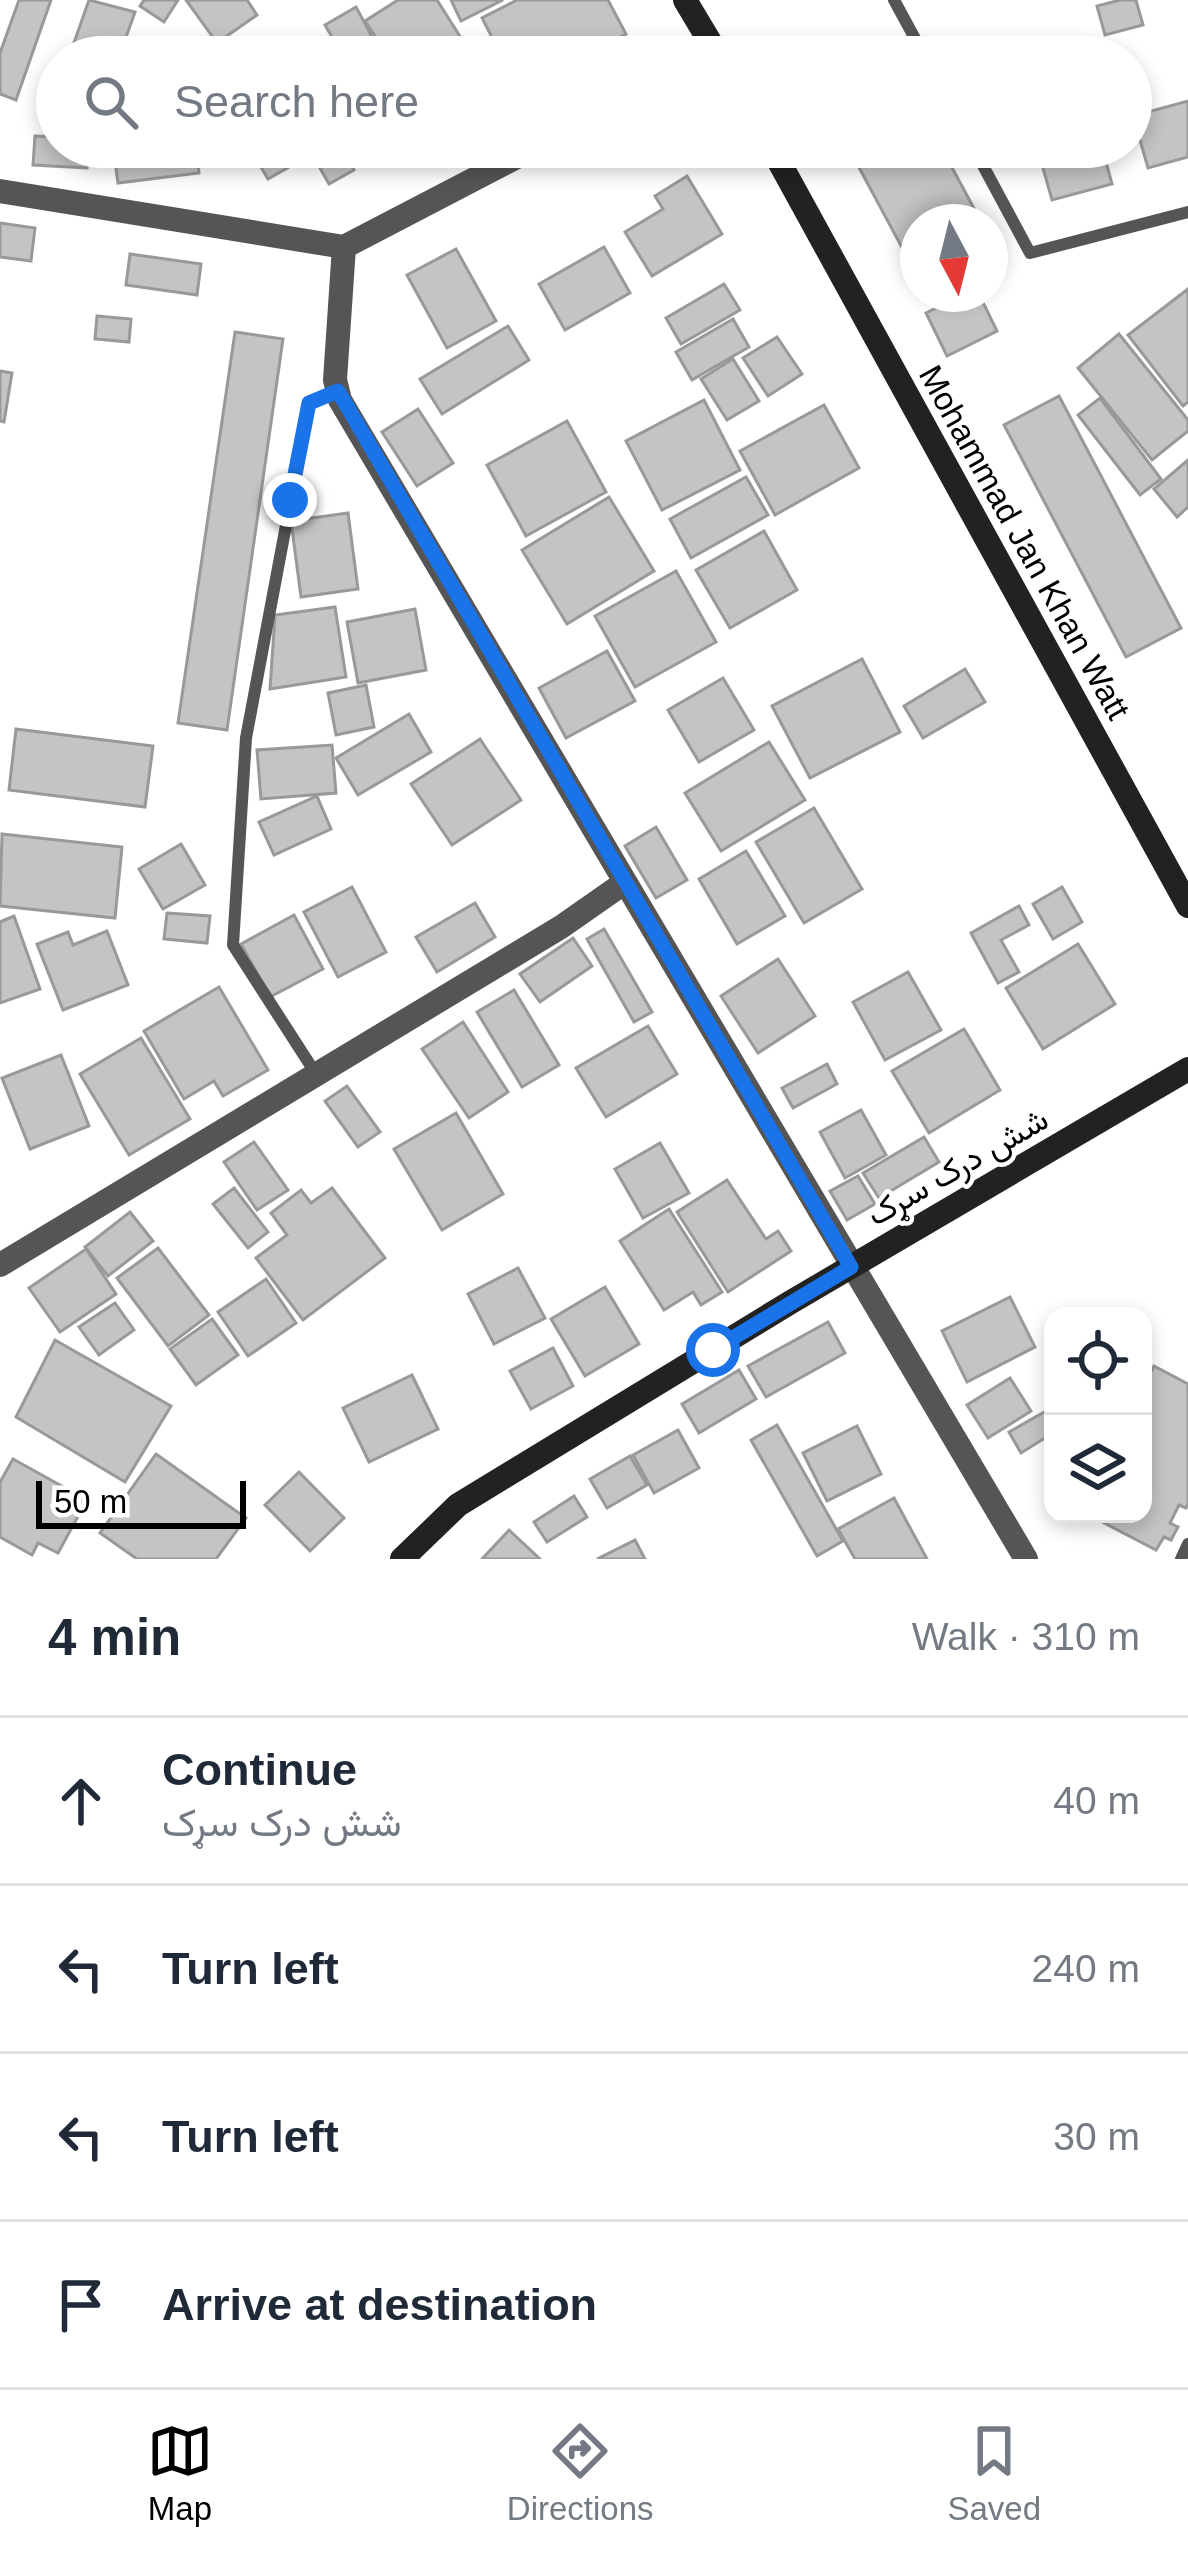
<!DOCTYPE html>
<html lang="en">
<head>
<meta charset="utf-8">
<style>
	body { margin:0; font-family:Helvetica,Vazirmatn,sans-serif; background:#f2f2f3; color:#1f2937 }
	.controls { position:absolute; right:36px; bottom:36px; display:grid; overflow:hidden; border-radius:24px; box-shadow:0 6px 18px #0003 }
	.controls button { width:108px; height:108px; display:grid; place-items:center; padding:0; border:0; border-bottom:3px solid #e0e1e3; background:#fff; color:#1f2937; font:60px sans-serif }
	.compass { position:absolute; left:900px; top:204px; width:108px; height:108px; border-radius:50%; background:#fff; box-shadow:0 6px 18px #0003; rotate:173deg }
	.scale { position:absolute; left:36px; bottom:30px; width:210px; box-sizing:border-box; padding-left:12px; border:6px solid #000; border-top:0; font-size:33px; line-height:42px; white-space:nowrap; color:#000; -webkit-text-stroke:9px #fff; paint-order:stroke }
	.stop { position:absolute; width:36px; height:36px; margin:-27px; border:9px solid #1a73e8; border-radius:50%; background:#fff }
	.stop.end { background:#1a73e8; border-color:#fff; box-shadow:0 3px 12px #0008 }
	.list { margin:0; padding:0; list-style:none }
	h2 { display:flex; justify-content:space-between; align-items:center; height:156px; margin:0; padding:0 48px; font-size:51px }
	h2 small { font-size:39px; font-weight:400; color:#747a83 }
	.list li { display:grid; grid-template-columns:78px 1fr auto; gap:36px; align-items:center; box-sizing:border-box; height:168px; padding:0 48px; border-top:3px solid #e0e1e3 }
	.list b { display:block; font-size:45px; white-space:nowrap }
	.list p { margin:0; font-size:39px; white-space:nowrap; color:#747a83 }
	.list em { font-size:39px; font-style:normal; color:#747a83 }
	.icon { flex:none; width:66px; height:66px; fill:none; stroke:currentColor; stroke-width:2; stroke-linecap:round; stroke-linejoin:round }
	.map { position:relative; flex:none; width:1188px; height:1559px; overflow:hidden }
	.search { position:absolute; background:#fff; box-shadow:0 6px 18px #0003; left:36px; right:36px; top:36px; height:132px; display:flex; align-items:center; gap:30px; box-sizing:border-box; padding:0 42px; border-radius:66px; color:#747a83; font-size:45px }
	.sheet { height:828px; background:#fff }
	nav { display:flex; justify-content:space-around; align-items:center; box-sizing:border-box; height:168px; border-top:3px solid #e0e1e3; background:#fff; font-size:33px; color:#747a83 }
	nav a { display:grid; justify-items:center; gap:6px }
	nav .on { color:#000 }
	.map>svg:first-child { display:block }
	.building { fill:#c4c4c4; stroke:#999; stroke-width:3 }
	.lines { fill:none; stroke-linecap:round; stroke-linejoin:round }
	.service { stroke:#555; stroke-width:12 }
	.minor { stroke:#555; stroke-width:24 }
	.secondary { stroke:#222; stroke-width:24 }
	.route { stroke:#1a73e8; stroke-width:15 }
	.labels { text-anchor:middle; stroke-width:9; stroke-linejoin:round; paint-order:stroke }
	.street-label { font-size:33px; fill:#000; stroke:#fff }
</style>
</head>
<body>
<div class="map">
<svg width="1188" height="1559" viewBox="0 0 1188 1559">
	<rect width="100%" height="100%" fill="#fff"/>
	<g class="building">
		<path d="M19,0H51L16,100L0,94V53Z"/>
		<path d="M89,0L135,12L119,57H69Z"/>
		<path d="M144,0H178L164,22L140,6Z"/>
		<path d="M186,0H247L257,15L217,43Z"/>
		<path d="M398,0H437L473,57H389L365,21Z"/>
		<path d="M451,0H503L461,21Z"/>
		<path d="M517,0H608L626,34L580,57H502L482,18Z"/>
		<path d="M1120,0H1136L1143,25L1105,35L1097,6Z"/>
		<path d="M356,7L383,57H310L307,50L332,37L325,25Z"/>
		<path d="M1188,101V157L1148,168L1133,116Z"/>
		<path d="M35,136L57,137V147H88L87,168L33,165Z"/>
		<path d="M113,147H196L199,173L118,183Z"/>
		<path d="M249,147H341L354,170L329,184L312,154L268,179Z"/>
		<path d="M848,147H941L978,216L967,222H918V248L906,255Z"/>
		<path d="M1037,147H1102L1112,184L1052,200Z"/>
		<path d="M687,176L722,234L652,276L625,232L663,209L655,196Z"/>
		<path d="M0,223L35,228L31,261L0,257Z"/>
		<path d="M604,247L630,293L565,330L539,284Z"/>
		<path d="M456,249L496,321L447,348L407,275Z"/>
		<path d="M130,254L201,264L197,295L126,285Z"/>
		<path d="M724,284L740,310L681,344L666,318Z"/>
		<path d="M1188,289V402L1183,406L1128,335Z"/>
		<path d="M965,294H979L997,331L947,356L926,313Z"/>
		<path d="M97,316L131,319L129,342L95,339Z"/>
		<path d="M733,319L749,347L692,380L676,352Z"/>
		<path d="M508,326L529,360L442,414L420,379Z"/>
		<path d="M235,332L283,339L227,730L178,723Z"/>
		<path d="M1119,334L1188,420V431L1152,460L1078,368Z"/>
		<path d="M777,337L802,374L768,396L743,358Z"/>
		<path d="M733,359L759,401L727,420L701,379Z"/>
		<path d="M0,371L12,373L4,422L0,421Z"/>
		<path d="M1059,396L1181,628L1126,657L1004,425Z"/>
		<path d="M1100,398L1161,479L1140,495L1078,415Z"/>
		<path d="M704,400L740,470L662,510L626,441Z"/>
		<path d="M824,405L859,468L775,515L740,451Z"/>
		<path d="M418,409L453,463L417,486L382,432Z"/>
		<path d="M567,421L606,492L526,536L487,465Z"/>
		<path d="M1188,460V507L1177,517L1154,489Z"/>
		<path d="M746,477L768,515L691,558L670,519Z"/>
		<path d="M609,497L654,571L567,624L522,550Z"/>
		<path d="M348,513L358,589L301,597L291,521Z"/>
		<path d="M764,531L797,590L730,628L696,570Z"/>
		<path d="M676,571L716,642L635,687L595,616Z"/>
		<path d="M335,607L346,677L270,689L275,615Z"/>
		<path d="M415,609L426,670L358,683L347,622Z"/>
		<path d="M607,651L635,701L566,738L539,688Z"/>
		<path d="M862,659L900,732L810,778L772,706Z"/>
		<path d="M965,669L985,702L923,738L904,706Z"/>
		<path d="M723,678L754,730L699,762L668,710Z"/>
		<path d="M366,685L374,727L336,735L328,693Z"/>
		<path d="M409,714L431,752L358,795L336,758Z"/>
		<path d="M16,729L153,746L145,807L9,790Z"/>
		<path d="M480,739L521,800L452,845L411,784Z"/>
		<path d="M769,742L805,800L721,851L685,793Z"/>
		<path d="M332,745L336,793L261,799L257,750Z"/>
		<path d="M317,796L331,829L274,855L259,822Z"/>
		<path d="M814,808L862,889L804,923L756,842Z"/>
		<path d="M656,827L687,880L656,898L625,846Z"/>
		<path d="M2,834L122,847L115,918L0,906Z"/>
		<path d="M181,844L205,885L163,909L139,869Z"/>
		<path d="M746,851L785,916L737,944L699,879Z"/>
		<path d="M352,887L386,952L338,977L304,912Z"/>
		<path d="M1062,887L1082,922L1053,939L1033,904Z"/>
		<path d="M475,903L495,937L437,972L416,937Z"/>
		<path d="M1019,906L1029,925L1001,940L1019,972L998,983L971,933Z"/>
		<path d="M167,913L210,916L207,943L164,939Z"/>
		<path d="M294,915L323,969L270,997L241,944Z"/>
		<path d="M14,916L40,989L0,1003V922Z"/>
		<path d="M604,929L652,1012L634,1022L587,939Z"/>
		<path d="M107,931L128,985L63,1010L37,944L68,932L73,945Z"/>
		<path d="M573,938L592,966L540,1002L520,974Z"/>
		<path d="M1078,944L1115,1004L1043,1049L1006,988Z"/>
		<path d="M778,959L815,1016L758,1053L721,996Z"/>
		<path d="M908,972L941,1030L885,1060L853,1002Z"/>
		<path d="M219,987L268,1070L223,1096L214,1081L184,1099L144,1031Z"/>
		<path d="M514,990L559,1065L522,1087L477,1012Z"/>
		<path d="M463,1022L508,1092L469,1118L422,1049Z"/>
		<path d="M648,1026L677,1074L606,1117L576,1068Z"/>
		<path d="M964,1029L1000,1090L929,1133L892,1071Z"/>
		<path d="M141,1038L190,1119L129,1155L80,1074Z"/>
		<path d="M61,1055L89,1126L30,1149L2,1078Z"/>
		<path d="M827,1064L837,1084L793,1108L782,1088Z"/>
		<path d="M347,1086L380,1132L358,1147L325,1101Z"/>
		<path d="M861,1110L886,1155L845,1178L820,1132Z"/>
		<path d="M456,1113L503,1194L442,1230L394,1149Z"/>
		<path d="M924,1137L939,1162L879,1198L863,1173Z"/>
		<path d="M254,1142L288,1190L257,1210L224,1162Z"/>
		<path d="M660,1143L689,1193L643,1218L615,1169Z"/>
		<path d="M858,1176L875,1204L847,1220L830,1191Z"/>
		<path d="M727,1180L766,1239L778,1231L791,1251L728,1292L677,1212Z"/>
		<path d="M234,1188L268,1232L248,1248L213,1204Z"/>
		<path d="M332,1188L385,1258L303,1320L256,1258L287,1235L271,1213L301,1190L311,1203Z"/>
		<path d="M669,1209L722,1292L701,1305L693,1292L664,1310L620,1241Z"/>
		<path d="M130,1212L153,1241L108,1276L85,1247Z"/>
		<path d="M158,1248L209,1315L168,1346L117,1278Z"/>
		<path d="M86,1249L116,1294L60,1332L29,1288Z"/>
		<path d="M518,1268L545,1318L494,1344L468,1294Z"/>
		<path d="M266,1279L296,1323L248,1356L218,1312Z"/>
		<path d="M605,1287L639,1344L585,1376L551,1319Z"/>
		<path d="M1010,1297L1035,1347L967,1382L942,1331Z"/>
		<path d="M115,1303L134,1330L99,1355L79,1327Z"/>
		<path d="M212,1319L238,1355L196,1385L170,1349Z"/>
		<path d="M828,1322L845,1353L766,1397L748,1366Z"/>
		<path d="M55,1340L171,1406L125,1482L16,1417Z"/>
		<path d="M553,1348L573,1386L531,1409L510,1371Z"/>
		<path d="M1154,1366L1188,1384V1504L1186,1508L1179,1505L1170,1523L1178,1527L1171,1540L1164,1537L1156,1550L1087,1514H1143V1387Z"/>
		<path d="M739,1370L756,1399L699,1433L682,1404Z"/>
		<path d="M412,1375L438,1429L369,1462L343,1408Z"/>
		<path d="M1010,1378L1031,1411L988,1438L967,1405Z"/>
		<path d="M1053,1407V1433L1021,1453L1009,1432Z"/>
		<path d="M777,1425L843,1541L817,1556L751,1440Z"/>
		<path d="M857,1426L881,1474L827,1501L803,1453Z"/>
		<path d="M678,1430L699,1468L654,1493L633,1455Z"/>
		<path d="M156,1454L246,1518L216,1559H137L100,1533Z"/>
		<path d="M630,1456L647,1485L607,1508L590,1479Z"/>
		<path d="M13,1459L87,1500L58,1553L38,1543L32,1555L0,1537V1482Z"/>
		<path d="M299,1472L344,1518L310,1551L265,1505Z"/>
		<path d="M574,1496L587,1517L547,1542L534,1522Z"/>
		<path d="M894,1498L927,1559H855L838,1529Z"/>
		<path d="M509,1530L540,1559H482Z"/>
		<path d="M635,1540L645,1559H597Z"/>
	</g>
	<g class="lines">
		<g class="service">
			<path d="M894,0L925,57"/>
			<path d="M973,147L1030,253L1188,212"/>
			<path d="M316,1074L233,945L246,738L309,403L338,391"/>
			<path d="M1181,1559L1188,1544"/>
		</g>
		<g class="minor">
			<path d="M0,191L344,247L536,147"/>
			<path d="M344,247L335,380L340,400L1026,1559"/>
			<path d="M0,1265L561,927L624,883"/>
		</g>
		<g class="secondary">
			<path d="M685,0L719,57"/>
			<path d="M771,147L1188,906"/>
			<path d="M402,1559L458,1505L791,1302L1188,1069"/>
		</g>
	</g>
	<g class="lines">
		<path class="route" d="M290,500L309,403L338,391L851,1267L713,1350"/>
	</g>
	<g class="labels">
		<g class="street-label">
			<text transform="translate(1025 542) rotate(61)" y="12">Mohammad Jan Khan Watt</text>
			<text transform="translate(957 1166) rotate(-30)" y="12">شش درک سړک</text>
		</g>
	</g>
</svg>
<div class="controls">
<button><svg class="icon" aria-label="locate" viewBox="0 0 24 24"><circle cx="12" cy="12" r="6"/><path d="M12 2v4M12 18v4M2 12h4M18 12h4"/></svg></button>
<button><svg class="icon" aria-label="layers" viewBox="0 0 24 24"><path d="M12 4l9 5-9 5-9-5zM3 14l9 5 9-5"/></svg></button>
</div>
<svg class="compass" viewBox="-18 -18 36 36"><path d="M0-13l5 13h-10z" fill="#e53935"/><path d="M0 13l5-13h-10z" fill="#747a83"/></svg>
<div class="scale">50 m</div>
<div class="stop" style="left:713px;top:1350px"></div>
<div class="stop end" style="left:290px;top:500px"></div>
<div class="search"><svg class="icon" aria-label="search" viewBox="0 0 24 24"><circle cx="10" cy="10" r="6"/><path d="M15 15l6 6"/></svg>Search here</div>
</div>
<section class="sheet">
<h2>4 min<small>Walk · 310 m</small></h2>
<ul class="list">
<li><svg class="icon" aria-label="ahead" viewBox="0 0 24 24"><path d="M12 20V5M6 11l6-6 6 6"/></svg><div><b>Continue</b><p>شش درک سړک</p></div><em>40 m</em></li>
<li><svg class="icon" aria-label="left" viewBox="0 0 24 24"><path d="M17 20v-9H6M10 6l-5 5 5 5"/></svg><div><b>Turn left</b></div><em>240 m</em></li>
<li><svg class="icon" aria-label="left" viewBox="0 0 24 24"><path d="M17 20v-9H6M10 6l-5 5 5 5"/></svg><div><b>Turn left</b></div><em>30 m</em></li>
<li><svg class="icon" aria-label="arrive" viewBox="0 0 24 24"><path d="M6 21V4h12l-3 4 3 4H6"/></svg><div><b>Arrive at destination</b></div></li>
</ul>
</section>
<nav>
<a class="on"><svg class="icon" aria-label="map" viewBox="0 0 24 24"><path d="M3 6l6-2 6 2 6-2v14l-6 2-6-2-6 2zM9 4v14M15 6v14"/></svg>Map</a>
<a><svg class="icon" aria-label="directions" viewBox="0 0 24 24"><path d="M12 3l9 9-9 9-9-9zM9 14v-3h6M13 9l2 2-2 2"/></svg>Directions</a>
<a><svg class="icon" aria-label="saved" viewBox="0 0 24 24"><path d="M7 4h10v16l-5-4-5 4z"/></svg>Saved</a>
</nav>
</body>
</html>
